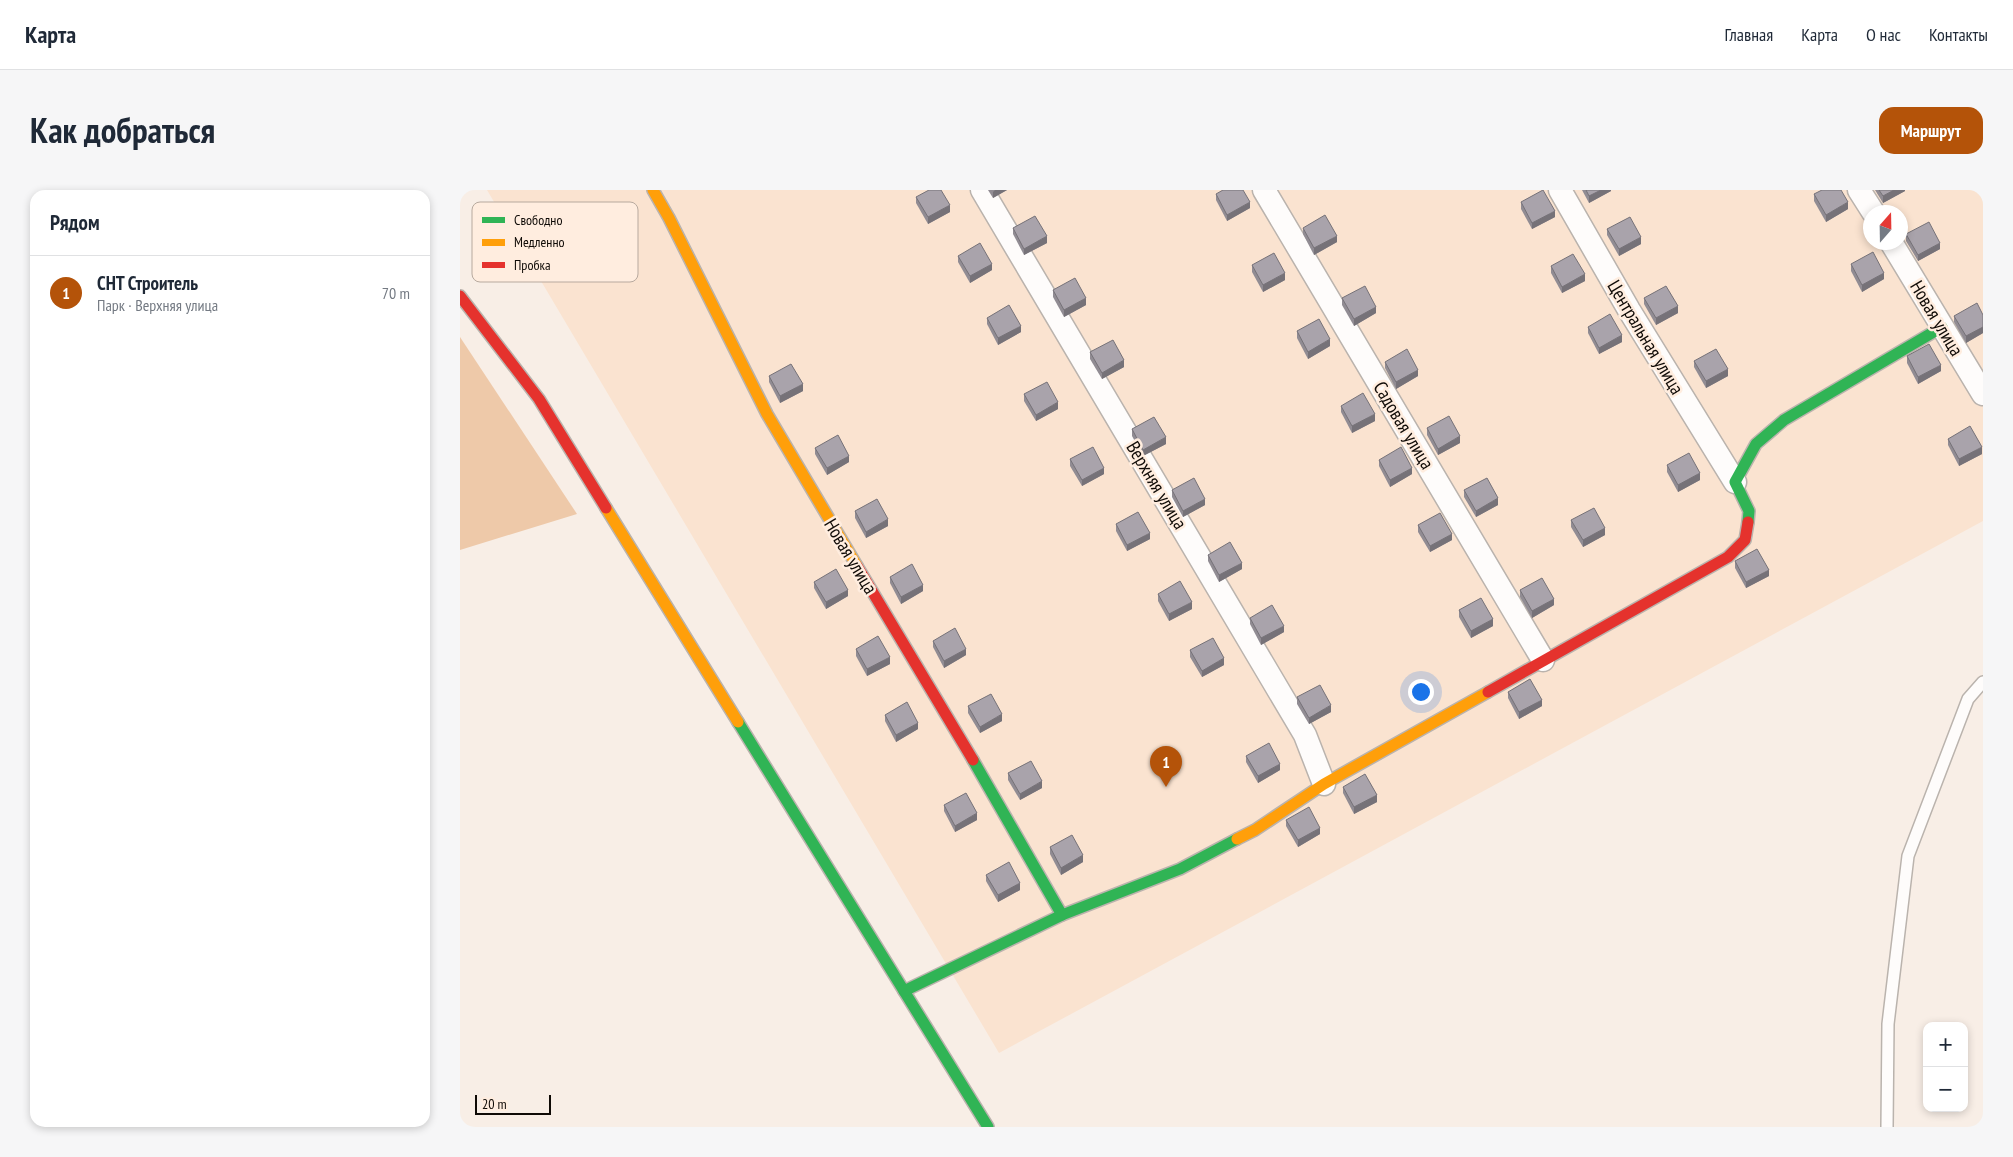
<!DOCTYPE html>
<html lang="ru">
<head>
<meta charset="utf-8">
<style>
	body { margin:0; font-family:"PT Sans Narrow",sans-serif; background:#f6f6f7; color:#1f2937 }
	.controls { position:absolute; right:15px; bottom:15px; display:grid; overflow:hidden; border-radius:10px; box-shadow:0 2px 8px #0003 }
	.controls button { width:45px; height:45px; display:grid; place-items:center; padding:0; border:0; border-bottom:1px solid #e0e1e3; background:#fff; color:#1f2937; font:25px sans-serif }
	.compass { position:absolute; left:1403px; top:15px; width:45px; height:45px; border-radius:50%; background:#fff; box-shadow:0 2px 8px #0003; rotate:20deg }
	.scale { position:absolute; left:15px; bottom:12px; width:76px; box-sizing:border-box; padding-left:5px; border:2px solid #0f0a06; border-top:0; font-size:14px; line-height:18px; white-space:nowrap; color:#0f0a06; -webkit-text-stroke:4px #ffeddf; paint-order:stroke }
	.you { position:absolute; left:960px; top:501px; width:18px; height:18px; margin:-12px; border:4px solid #fff; border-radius:50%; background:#1a73e8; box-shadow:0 0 0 8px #1a73e833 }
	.badge { display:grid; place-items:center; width:32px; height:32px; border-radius:50%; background:#b45309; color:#fff; font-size:16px; font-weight:700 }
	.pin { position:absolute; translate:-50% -41px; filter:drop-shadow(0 1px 2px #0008) }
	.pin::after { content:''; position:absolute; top:26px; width:18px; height:15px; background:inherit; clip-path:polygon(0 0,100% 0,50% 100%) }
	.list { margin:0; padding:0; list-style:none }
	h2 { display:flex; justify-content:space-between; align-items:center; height:65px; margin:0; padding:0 20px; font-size:21px }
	h2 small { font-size:16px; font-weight:400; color:#747a83 }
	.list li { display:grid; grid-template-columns:32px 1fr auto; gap:15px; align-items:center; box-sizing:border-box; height:75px; padding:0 20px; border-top:1px solid #e0e1e3 }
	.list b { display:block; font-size:19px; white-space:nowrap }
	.list p { margin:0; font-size:16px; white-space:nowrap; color:#747a83 }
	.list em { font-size:16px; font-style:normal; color:#747a83 }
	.map { position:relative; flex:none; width:1523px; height:937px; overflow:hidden; border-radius:15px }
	header { display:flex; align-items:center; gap:30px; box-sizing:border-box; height:70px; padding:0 25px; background:#fff; border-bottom:1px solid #e0e1e3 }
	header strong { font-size:24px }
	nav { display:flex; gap:28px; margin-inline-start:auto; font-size:18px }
	.intro { display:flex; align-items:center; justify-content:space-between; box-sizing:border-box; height:120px; padding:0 30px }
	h1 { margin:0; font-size:35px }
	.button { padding:12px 22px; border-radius:15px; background:#b45309; color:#fff; font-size:18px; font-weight:700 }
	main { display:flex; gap:30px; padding:0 30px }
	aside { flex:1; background:#fff; border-radius:15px; box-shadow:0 2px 8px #0003 }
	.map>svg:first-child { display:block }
	.green { fill:#fae3d0; fill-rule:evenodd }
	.forest { fill:#eec9a9 }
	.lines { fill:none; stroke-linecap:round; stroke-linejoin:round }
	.lane-casing { stroke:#bab3ad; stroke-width:14 }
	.street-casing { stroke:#bab3ad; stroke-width:25 }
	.fast-casing { stroke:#bab3ad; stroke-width:14 }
	.slow-casing { stroke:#bab3ad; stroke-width:14 }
	.jam-casing { stroke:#bab3ad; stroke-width:14 }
	.lane { stroke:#fefcfb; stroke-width:11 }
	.street { stroke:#fefcfb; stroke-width:22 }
	.fast { stroke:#30b455; stroke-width:11 }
	.slow { stroke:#ff9f0a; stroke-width:11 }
	.jam { stroke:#e5322d; stroke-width:11 }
	.wall { fill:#918c93 }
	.shaded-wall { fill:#767278 }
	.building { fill:#a9a3ab; stroke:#767278 }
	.labels { text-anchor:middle; stroke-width:5; stroke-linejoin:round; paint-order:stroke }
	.street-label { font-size:19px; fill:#0f0a06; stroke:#ffeddf }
	.key { fill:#ffeddf; stroke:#b7a99e; stroke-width:1 }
	.key-label { font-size:14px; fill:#0f0a06 }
</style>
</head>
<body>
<header>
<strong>Карта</strong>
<nav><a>Главная</a><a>Карта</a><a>О нас</a><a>Контакты</a></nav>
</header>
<div class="intro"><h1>Как добраться</h1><a class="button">Маршрут</a></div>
<main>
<aside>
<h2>Рядом<small></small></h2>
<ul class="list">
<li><span class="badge">1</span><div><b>СНТ Строитель</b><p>Парк · Верхняя улица</p></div><em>70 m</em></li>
</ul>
</aside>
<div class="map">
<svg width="1523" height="937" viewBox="0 0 1523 937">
	<rect width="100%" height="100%" fill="#f8eee6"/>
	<path class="green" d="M27,0H1523V331L539,863ZM1410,22H1440V52H1410Z"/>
	<path class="forest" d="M0,147L117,324L0,360Z"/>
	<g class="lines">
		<defs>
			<path id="lane" d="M1427,937L1428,834L1448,666L1508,509L1523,492"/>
			<g id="street">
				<path d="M522,0L845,545L864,594"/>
				<path d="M804,0L1083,470"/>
				<path d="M1100,0L1169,120L1275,292"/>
				<path d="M1399,0L1413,22"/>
				<path d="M1431,52L1523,204"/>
			</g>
			<g id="fast">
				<path d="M1288,332L1289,321L1275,292L1296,254L1324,230L1482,137"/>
				<path d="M278,532L528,937"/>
				<path d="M513,570L602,725"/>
				<path d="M444,801L602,725L720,679L777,649"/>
			</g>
			<g id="slow">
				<path d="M193,0L209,28L307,224L397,376"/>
				<path d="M146,318L278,532"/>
				<path d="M777,649L795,640L864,594L1028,502"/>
			</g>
			<g id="jam">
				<path d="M0,106L79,209L146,318"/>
				<path d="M397,376L513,570"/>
				<path d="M1028,502L1268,367L1285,350L1288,332"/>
			</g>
		</defs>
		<use href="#lane" class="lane-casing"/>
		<use href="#street" class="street-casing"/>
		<use href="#fast" class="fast-casing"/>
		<use href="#slow" class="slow-casing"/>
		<use href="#jam" class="jam-casing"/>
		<use href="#lane" class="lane"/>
		<use href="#street" class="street"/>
		<use href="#fast" class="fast"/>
		<use href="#slow" class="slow"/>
		<use href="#jam" class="jam"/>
	</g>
	<g class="wall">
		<path d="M528,0H547L533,8Z"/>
		<path d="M1122,0H1151V1L1129,13Z"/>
		<path d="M1415,0H1445V1L1423,13Z"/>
		<path d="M756,4L790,18L767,31L756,10Z"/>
		<path d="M1354,4L1388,19L1366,32L1354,11Z"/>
		<path d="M456,7L490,22L468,34L456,13Z"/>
		<path d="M1061,12L1095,27L1072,39L1061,19Z"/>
		<path d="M553,38L587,53L564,65L553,44Z"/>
		<path d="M843,38L877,52L854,65L843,44Z"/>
		<path d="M1147,39L1181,54L1159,66L1147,45Z"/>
		<path d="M1446,44L1480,59L1458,71L1446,51Z"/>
		<path d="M498,66L532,80L510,93L498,72Z"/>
		<path d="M1391,74L1424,89L1402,102L1391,81Z"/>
		<path d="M792,75L825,90L803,102L792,82Z"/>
		<path d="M1091,76L1125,91L1102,103L1091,83Z"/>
		<path d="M593,100L626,115L604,127L593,107Z"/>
		<path d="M882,108L916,123L894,136L882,115Z"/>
		<path d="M1184,108L1218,123L1196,135L1184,114Z"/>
		<path d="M1523,125V143L1506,153L1494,132V126Z"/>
		<path d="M527,128L561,142L538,155L527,134Z"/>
		<path d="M1128,137L1162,152L1139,164L1128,143Z"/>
		<path d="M837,141L870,156L848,169L837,148Z"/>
		<path d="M630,162L664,177L642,189L630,169Z"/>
		<path d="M1447,166L1481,181L1458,194L1447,173Z"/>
		<path d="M1234,171L1268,186L1246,198L1234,177Z"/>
		<path d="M925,172L958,186L936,199L925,178Z"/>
		<path d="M309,186L343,201L320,213L309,192Z"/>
		<path d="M564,204L598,219L576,231L564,211Z"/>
		<path d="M881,216L915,231L892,243L881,222Z"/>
		<path d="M967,238L1000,253L978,265L967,245Z"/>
		<path d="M672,239L706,254L683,266L672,246Z"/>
		<path d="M1488,249L1522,264L1499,276L1488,255Z"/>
		<path d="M355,258L389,272L367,285L355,264Z"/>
		<path d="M610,269L644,284L622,296L610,276Z"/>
		<path d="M919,270L952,284L930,297L919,276Z"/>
		<path d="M1207,275L1240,290L1218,302L1207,282Z"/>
		<path d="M712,300L745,315L723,327L712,307Z"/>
		<path d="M1004,300L1038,315L1016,327L1004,307Z"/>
		<path d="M395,321L428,336L406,348L395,328Z"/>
		<path d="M1111,330L1145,345L1123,357L1111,337Z"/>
		<path d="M656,334L690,349L667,361L656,341Z"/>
		<path d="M958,335L992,350L970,362L958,342Z"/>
		<path d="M748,365L782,379L759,392L748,371Z"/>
		<path d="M1275,371L1309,386L1286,398L1275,378Z"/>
		<path d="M430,387L463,401L441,414L430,393Z"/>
		<path d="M354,392L388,406L366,419L354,398Z"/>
		<path d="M1060,400L1094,415L1072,428L1060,407Z"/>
		<path d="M698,404L732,419L709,431L698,411Z"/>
		<path d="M999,420L1033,436L1011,448L999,427Z"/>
		<path d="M790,428L824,442L801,455L790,434Z"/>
		<path d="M473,451L506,465L484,478L473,457Z"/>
		<path d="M396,459L430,474L407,486L396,466Z"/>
		<path d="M730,460L764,475L742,487L730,467Z"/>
		<path d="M1048,502L1082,516L1059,529L1048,508Z"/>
		<path d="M837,507L871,522L849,534L837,514Z"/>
		<path d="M508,516L542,531L520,543L508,523Z"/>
		<path d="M425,525L458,539L436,552L425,531Z"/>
		<path d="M786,566L820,580L798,593L786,572Z"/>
		<path d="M548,583L582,598L560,610L548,590Z"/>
		<path d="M883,597L917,612L894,624L883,603Z"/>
		<path d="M484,615L517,630L495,642L484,621Z"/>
		<path d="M826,630L860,644L838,657L826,636Z"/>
		<path d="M590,657L623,672L601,685L590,664Z"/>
		<path d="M526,685L560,700L538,712L526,691Z"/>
	</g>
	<g class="shaded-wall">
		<path d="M535,0H547L533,8V2Z"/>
		<path d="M1141,0H1151V1L1129,13V6Z"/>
		<path d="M1434,0H1445V1L1423,13V6Z"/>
		<path d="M790,12V18L767,31V25Z"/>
		<path d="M1388,12V19L1366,32V25Z"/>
		<path d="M490,15V22L468,34V27Z"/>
		<path d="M1095,21V27L1072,39V33Z"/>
		<path d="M587,46V53L564,65V59Z"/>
		<path d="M877,46V52L854,65V58Z"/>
		<path d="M1181,47V54L1159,66V59Z"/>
		<path d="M1480,53V59L1458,71V65Z"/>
		<path d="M532,74V80L510,93V86Z"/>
		<path d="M825,83V90L803,102V95Z"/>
		<path d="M1424,83V89L1402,102V95Z"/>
		<path d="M1125,84V91L1102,103V97Z"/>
		<path d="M626,108V115L604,127V120Z"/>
		<path d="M1218,116V123L1196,135V128Z"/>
		<path d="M916,117V123L894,136V129Z"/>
		<path d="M561,136V142L538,155V148Z"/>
		<path d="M1523,137V143L1506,153V146Z"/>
		<path d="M1162,145V152L1139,164V158Z"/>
		<path d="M870,149V156L848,169V162Z"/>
		<path d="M664,170V177L642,189V183Z"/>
		<path d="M1481,175V181L1458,194V187Z"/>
		<path d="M1268,179V186L1246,198V191Z"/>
		<path d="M958,180V186L936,199V192Z"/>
		<path d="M343,194V201L320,213V206Z"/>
		<path d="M598,212V219L576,231V225Z"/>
		<path d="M915,224V231L892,243V236Z"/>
		<path d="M1000,246V253L978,265V259Z"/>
		<path d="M706,247V254L683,266V260Z"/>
		<path d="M1522,257V264L1499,276V269Z"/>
		<path d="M389,266V272L367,285V278Z"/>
		<path d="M644,278V284L622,296V290Z"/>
		<path d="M952,278V284L930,297V290Z"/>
		<path d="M1240,283V290L1218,302V295Z"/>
		<path d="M1038,308V315L1016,327V321Z"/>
		<path d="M745,309V315L723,327V321Z"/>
		<path d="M428,329V336L406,348V342Z"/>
		<path d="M1145,338V345L1123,357V350Z"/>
		<path d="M690,343V349L667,361V355Z"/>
		<path d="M992,344V350L970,362V356Z"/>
		<path d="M782,373V379L759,392V385Z"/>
		<path d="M1309,380V386L1286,398V392Z"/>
		<path d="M463,395V401L441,414V407Z"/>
		<path d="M388,400V406L366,419V412Z"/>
		<path d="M1094,409V415L1072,428V421Z"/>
		<path d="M732,412V419L709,431V424Z"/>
		<path d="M1033,429V436L1011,448V441Z"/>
		<path d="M824,436V442L801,455V448Z"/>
		<path d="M506,459V465L484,478V471Z"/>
		<path d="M430,467V474L407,486V479Z"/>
		<path d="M764,468V475L742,487V481Z"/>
		<path d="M1082,510V516L1059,529V522Z"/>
		<path d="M871,515V522L849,534V528Z"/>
		<path d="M542,524V531L520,543V537Z"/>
		<path d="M458,533V539L436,552V545Z"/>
		<path d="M820,574V580L798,593V586Z"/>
		<path d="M582,591V598L560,610V604Z"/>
		<path d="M917,605V612L894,624V617Z"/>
		<path d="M517,623V630L495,642V636Z"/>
		<path d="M860,638V644L838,657V650Z"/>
		<path d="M623,665V672L601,685V678Z"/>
		<path d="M560,693V700L538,712V705Z"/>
	</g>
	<g class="building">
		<path d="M469,0H481L490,15L468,27L456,7Z"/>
		<path d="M763,0H783L790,12L767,25L756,4Z"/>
		<path d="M1083,0L1095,21L1072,33L1061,12Z"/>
		<path d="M1126,0H1141L1129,6Z"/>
		<path d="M1362,0H1381L1388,12L1366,25L1354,4Z"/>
		<path d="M1419,0H1434L1423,6Z"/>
		<path d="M865,25L877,46L854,58L843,38Z"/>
		<path d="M575,26L587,46L564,59L553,38Z"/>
		<path d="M1170,27L1181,47L1159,59L1147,39Z"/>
		<path d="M1469,32L1480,53L1458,65L1446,44Z"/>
		<path d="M520,53L532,74L510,86L498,66Z"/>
		<path d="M1413,62L1424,83L1402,95L1391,74Z"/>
		<path d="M814,63L825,83L803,95L792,75Z"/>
		<path d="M1113,64L1125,84L1102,97L1091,76Z"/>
		<path d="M615,88L626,108L604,120L593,100Z"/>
		<path d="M905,96L916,117L894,129L882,108Z"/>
		<path d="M1206,96L1218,116L1196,128L1184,108Z"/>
		<path d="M1517,113L1523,125V137L1506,146L1494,126Z"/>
		<path d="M549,115L561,136L538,148L527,128Z"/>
		<path d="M1150,124L1162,145L1139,158L1128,137Z"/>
		<path d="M859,129L870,149L848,162L837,141Z"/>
		<path d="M653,150L664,170L642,183L630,162Z"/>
		<path d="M1469,154L1481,175L1458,187L1447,166Z"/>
		<path d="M947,159L958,180L936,192L925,172Z"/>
		<path d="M1256,159L1268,179L1246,191L1234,171Z"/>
		<path d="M331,174L343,194L320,206L309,186Z"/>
		<path d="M587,192L598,212L576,225L564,204Z"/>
		<path d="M903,203L915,224L892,236L881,216Z"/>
		<path d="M989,226L1000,246L978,259L967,238Z"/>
		<path d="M694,227L706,247L683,260L672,239Z"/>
		<path d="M1510,236L1522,257L1499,269L1488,249Z"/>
		<path d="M378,245L389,266L367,278L355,258Z"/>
		<path d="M633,257L644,278L622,290L610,269Z"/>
		<path d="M941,257L952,278L930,290L919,270Z"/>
		<path d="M1229,263L1240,283L1218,295L1207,275Z"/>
		<path d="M734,288L745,309L723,321L712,300Z"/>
		<path d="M1027,288L1038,308L1016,321L1004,300Z"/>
		<path d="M417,309L428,329L406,342L395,321Z"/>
		<path d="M1134,318L1145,338L1123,350L1111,330Z"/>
		<path d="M678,322L690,343L667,355L656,334Z"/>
		<path d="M980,323L992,344L970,356L958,335Z"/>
		<path d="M770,352L782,373L759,385L748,365Z"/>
		<path d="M1297,359L1309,380L1286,392L1275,371Z"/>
		<path d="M452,374L463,395L441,407L430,387Z"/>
		<path d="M376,379L388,400L366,412L354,392Z"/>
		<path d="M1082,388L1094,409L1072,421L1060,400Z"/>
		<path d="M720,391L732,412L709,424L698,404Z"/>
		<path d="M1021,408L1033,429L1011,441L999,420Z"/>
		<path d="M812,415L824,436L801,448L790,428Z"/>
		<path d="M495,438L506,459L484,471L473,451Z"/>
		<path d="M418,446L430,467L407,479L396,459Z"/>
		<path d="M753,448L764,468L742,481L730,460Z"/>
		<path d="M1070,489L1082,510L1059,522L1048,502Z"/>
		<path d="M860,495L871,515L849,528L837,507Z"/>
		<path d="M531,504L542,524L520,537L508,516Z"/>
		<path d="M447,512L458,533L436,545L425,525Z"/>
		<path d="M809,553L820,574L798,586L786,566Z"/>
		<path d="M571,571L582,591L560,604L548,583Z"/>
		<path d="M905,584L917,605L894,617L883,597Z"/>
		<path d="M506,603L517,623L495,636L484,615Z"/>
		<path d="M849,617L860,638L838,650L826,630Z"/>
		<path d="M612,645L623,665L601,678L590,657Z"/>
		<path d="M549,672L560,693L538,705L526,685Z"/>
	</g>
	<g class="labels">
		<g class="street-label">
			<text transform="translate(1477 128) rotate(59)" y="7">Новая улица</text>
			<text transform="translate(1186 147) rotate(59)" y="7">Центральная улица</text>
			<text transform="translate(944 235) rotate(59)" y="7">Садовая улица</text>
			<text transform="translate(697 295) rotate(59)" y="7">Верхняя улица</text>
			<text transform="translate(391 366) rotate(59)" y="7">Новая улица</text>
		</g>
	</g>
	<rect x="12" y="12" width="166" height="80" rx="8" class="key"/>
	<rect x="22" y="27" width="23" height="6" fill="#30b455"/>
	<rect x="22" y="49" width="23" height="7" fill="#ff9f0a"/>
	<rect x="22" y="72" width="23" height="6" fill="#e5322d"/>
	<g class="key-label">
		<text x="54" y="35">Свободно</text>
		<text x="54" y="57">Медленно</text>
		<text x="54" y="80">Пробка</text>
	</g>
</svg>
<div class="controls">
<button>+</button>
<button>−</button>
</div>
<svg class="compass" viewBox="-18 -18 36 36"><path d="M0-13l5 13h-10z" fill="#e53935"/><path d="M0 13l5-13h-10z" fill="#747a83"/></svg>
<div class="scale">20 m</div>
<div class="you"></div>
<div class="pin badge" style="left:706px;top:597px">1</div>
</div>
</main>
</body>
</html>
